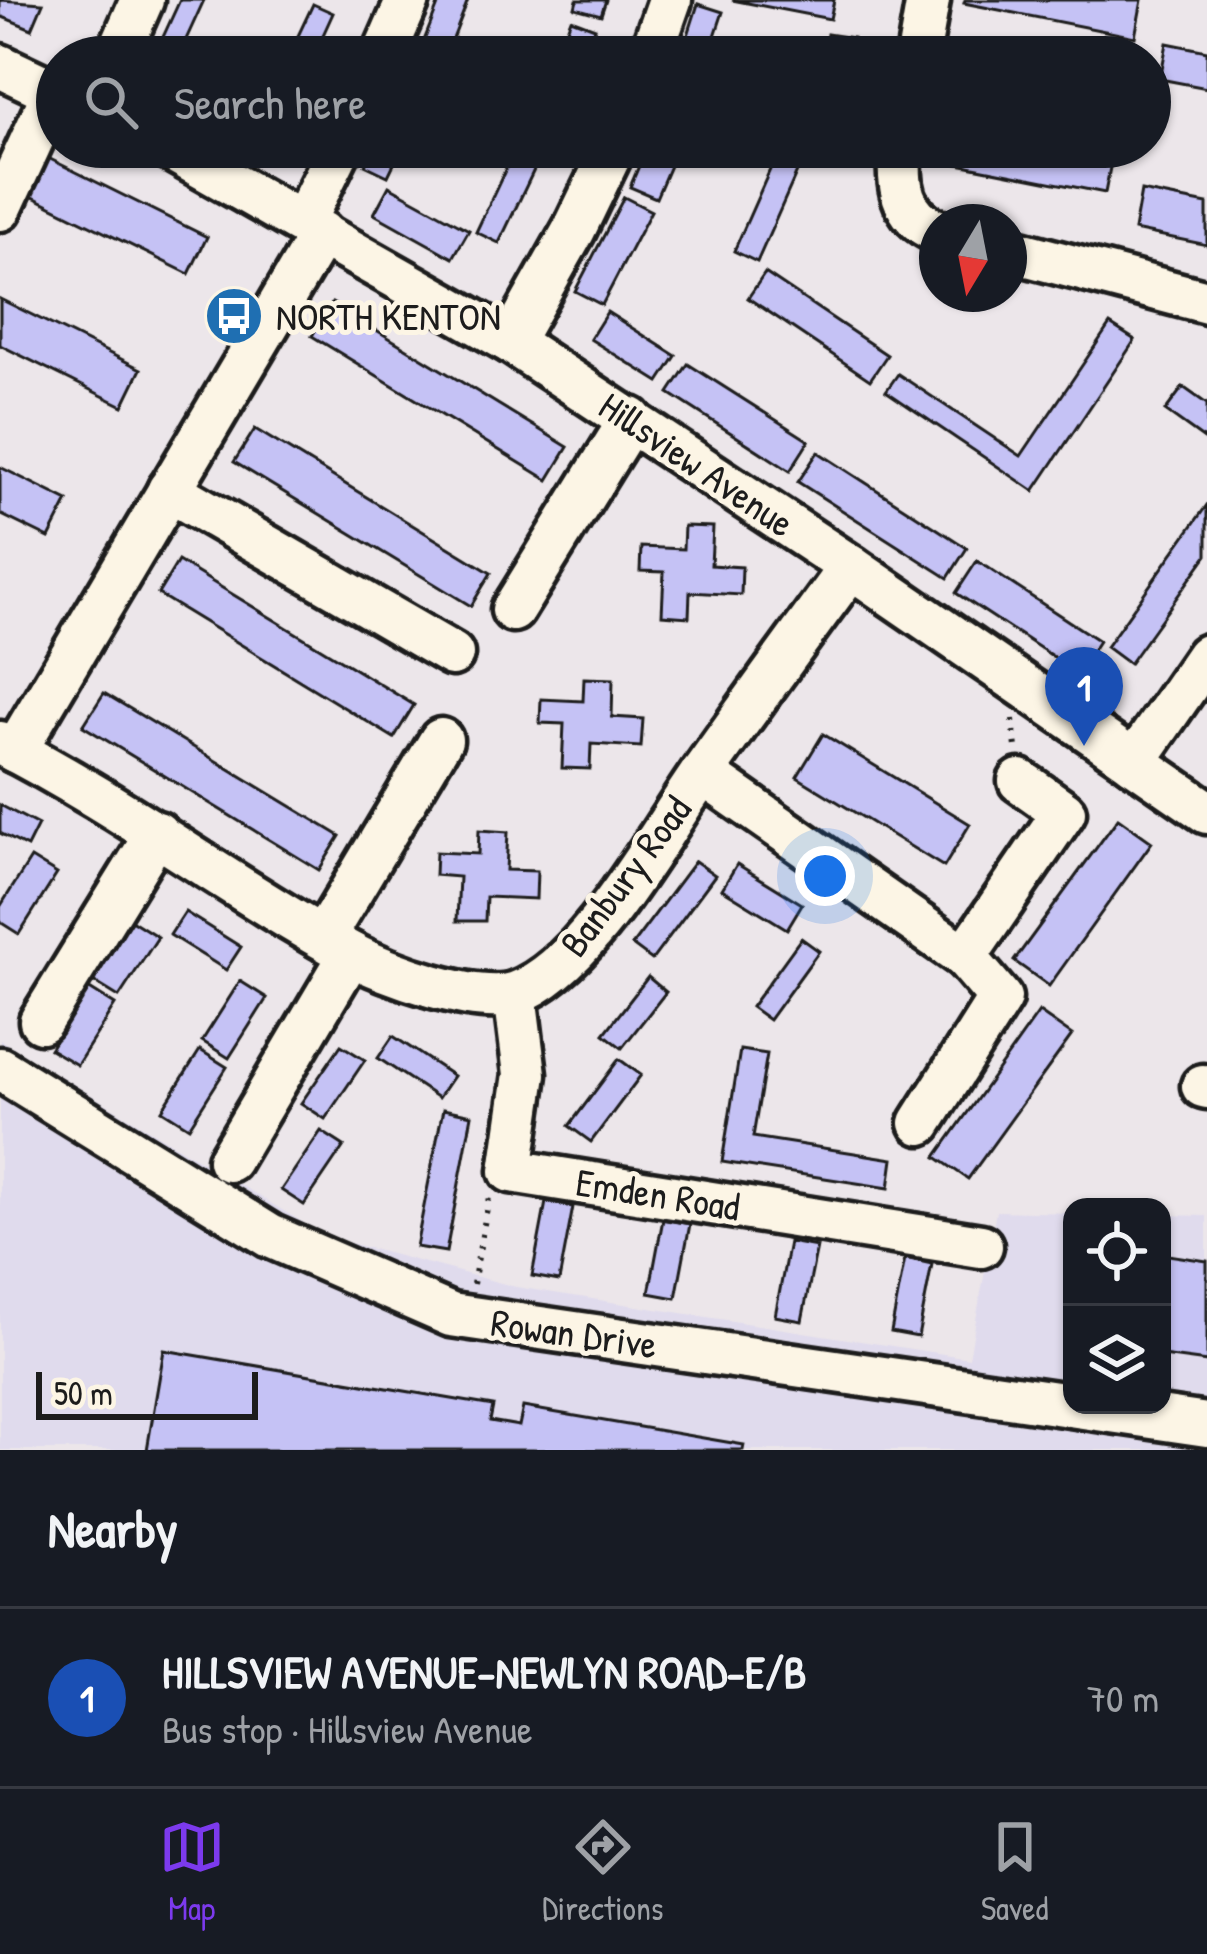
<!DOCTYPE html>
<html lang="en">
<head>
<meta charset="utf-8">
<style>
	body { margin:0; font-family:"Patrick Hand",sans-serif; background:#20242c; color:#f1f3f6 }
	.controls { position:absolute; right:36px; bottom:36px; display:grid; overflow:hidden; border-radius:24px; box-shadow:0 3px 9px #0004 }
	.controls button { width:108px; height:108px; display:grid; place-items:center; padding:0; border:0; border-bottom:3px solid #363941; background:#171b24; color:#f1f3f6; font:60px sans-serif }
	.compass { position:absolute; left:919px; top:204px; width:108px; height:108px; border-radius:50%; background:#171b24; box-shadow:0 3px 9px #0004; rotate:190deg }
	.scale { position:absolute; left:36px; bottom:30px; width:222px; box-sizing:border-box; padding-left:12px; border:6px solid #1c1c1c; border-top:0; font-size:33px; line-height:42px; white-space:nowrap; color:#1c1c1c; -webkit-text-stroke:9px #fcf5e5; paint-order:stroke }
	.you { position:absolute; left:825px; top:876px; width:42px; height:42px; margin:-30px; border:9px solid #fff; border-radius:50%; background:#1a73e8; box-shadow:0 0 0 18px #1a73e833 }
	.badge { display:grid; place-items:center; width:78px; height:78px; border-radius:50%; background:#7c3aed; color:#fff; font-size:39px; font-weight:700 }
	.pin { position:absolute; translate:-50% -99px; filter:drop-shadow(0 3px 6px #0008) }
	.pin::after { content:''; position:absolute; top:63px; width:42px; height:36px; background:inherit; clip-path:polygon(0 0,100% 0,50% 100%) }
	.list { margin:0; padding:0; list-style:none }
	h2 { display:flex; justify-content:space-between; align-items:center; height:156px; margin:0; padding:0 48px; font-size:51px }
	h2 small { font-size:39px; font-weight:400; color:#9ea1a6 }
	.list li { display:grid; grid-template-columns:78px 1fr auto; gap:36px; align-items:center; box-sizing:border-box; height:180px; padding:0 48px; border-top:3px solid #363941 }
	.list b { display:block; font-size:45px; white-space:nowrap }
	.list p { margin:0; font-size:39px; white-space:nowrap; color:#9ea1a6 }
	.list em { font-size:39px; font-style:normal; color:#9ea1a6 }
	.icon { flex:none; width:66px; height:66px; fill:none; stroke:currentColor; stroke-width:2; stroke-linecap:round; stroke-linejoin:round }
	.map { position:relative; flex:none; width:1207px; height:1450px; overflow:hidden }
	.search { position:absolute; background:#171b24; box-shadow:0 3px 9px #0004; left:36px; right:36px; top:36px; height:132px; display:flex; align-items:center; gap:30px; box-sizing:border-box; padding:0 42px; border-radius:66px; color:#9ea1a6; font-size:45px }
	.sheet { height:336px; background:#171b24 }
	nav { display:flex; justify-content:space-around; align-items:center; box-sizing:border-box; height:168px; border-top:3px solid #363941; background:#171b24; font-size:33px; color:#9ea1a6 }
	nav a { display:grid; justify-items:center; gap:6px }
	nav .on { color:#7c3aed }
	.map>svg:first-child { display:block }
	.built { fill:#e0dbed }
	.building { fill:#c5c2f5; stroke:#1c1c1c; stroke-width:3 }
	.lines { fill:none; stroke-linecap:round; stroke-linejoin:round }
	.minor-casing { stroke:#1c1c1c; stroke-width:51 }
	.path { stroke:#1c1c1c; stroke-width:6; stroke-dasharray:3 9; stroke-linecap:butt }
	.minor { stroke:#fcf5e5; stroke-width:42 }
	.labels { text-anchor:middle; stroke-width:10; stroke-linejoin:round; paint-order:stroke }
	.poi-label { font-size:39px; fill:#1c1c1c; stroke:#fcf5e5; text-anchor:start }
	.street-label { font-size:39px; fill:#1c1c1c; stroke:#fcf5e5 }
</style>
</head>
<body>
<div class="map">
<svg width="1207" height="1450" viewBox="0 0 1207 1450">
	<rect width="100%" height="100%" fill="#ece6ea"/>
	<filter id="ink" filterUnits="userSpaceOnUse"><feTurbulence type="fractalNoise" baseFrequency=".00833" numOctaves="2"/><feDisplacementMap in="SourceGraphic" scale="24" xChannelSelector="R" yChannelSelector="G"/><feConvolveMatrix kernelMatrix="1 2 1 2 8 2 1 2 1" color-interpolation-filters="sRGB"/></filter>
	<g filter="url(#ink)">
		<path class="built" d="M0,1040L327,1237L516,1287L969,1358L996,1211L1072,1213V1405H1162V1215L1207,1216V1450H0Z"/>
		<g class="building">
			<path d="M0,0L43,3L32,29L0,16Z"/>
			<path d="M180,0H204L178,57L158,48Z"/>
			<path d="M440,0H468L446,57H421L418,56Z"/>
			<path d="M577,0H606L601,15L575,8Z"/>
			<path d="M732,0H834L830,19Z"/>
			<path d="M965,0H1142L1135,37L964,3Z"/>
			<path d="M313,4L333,13L313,57H288Z"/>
			<path d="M698,4L723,12L708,57H681Z"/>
			<path d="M571,19L595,28L584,57H556Z"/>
			<path d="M827,34L853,38L850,57H823Z"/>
			<path d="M1167,43L1207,51V88L1160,79Z"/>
			<path d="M373,147H402L388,176L365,165Z"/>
			<path d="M516,147H545L499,243L476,232Z"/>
			<path d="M647,147H678L656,198L630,187Z"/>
			<path d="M780,147L804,156L757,262L734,251Z"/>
			<path d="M940,147H1114L1105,193L938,160Z"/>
			<path d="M38,153L207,237L189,274L19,190Z"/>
			<path d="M389,186L469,230L453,258L374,214Z"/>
			<path d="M1141,191L1207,204V245L1134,230Z"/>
			<path d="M624,197L651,211L602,305L575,291Z"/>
			<path d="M765,273L887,355L870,380L748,298Z"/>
			<path d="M0,299L141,369L123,406L0,345Z"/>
			<path d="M332,303L568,447L548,480L312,336Z"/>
			<path d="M607,312L676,356L659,382L590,339Z"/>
			<path d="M1110,324L1135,340L1034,491L886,391L898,374L1021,456Z"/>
			<path d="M688,364L809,441L790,471L669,393Z"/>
			<path d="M1183,387L1207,404V441L1165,411Z"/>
			<path d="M255,429L491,573L471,606L234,462Z"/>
			<path d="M818,452L967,548L948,578L798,482Z"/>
			<path d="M0,467L68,501L49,538L0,514Z"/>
			<path d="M1207,505V555L1129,664L1106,647Z"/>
			<path d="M684,526L713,527L711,565L742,567L741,595L690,592L689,617L662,615L664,572L640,571L641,547L683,549Z"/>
			<path d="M178,561L414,705L394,738L158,594Z"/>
			<path d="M977,561L1099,641L1078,673L956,593Z"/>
			<path d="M584,678L613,679L612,717L643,719L641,747L591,744L590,769L562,768L564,724L540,723L541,699L583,701Z"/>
			<path d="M104,693L340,836L319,870L83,726Z"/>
			<path d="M823,734L970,824L944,867L797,777Z"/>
			<path d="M0,805L38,825L27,847L0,833Z"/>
			<path d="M1118,818L1152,842L1049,986L1014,961Z"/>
			<path d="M479,830L508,832L506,870L537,871L536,899L486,897L485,921H457L459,877L435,875L436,852L478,854Z"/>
			<path d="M31,858L57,874L19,934L0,922V907Z"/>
			<path d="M695,861L715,875L652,960L632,945Z"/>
			<path d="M737,864L802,904L787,929L722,889Z"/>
			<path d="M185,912L241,947L226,970L170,935Z"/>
			<path d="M131,920L158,937L119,997L93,981Z"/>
			<path d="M801,938L819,951L769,1020L751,1007Z"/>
			<path d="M648,977L666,992L622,1048L604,1034Z"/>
			<path d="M240,981L267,998L229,1058L202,1041Z"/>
			<path d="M88,988L115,1005L77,1065L50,1049Z"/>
			<path d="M1039,1012L1072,1035L968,1179L936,1157Z"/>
			<path d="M393,1036L453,1076L438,1098L378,1058Z"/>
			<path d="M341,1045L365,1060L325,1119L301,1103Z"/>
			<path d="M200,1050L227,1067L189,1127L162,1110Z"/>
			<path d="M740,1050L767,1054L753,1137L893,1159L889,1188L722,1162Z"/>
			<path d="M619,1059L641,1075L591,1142L569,1126Z"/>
			<path d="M443,1109L472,1115L446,1252L416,1247Z"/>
			<path d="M321,1131L344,1146L304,1205L281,1190Z"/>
			<path d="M546,1202L573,1207L559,1281L532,1276Z"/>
			<path d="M663,1219L690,1224L676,1298L649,1293Z"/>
			<path d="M789,1242L817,1247L802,1321L775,1316Z"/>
			<path d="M1162,1254L1207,1261V1362L1162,1356Z"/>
			<path d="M905,1258L932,1264L918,1337L891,1332Z"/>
			<path d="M164,1350L493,1406L490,1421L519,1426L523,1407L744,1445L743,1450H147Z"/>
		</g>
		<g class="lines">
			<defs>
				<g id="minor">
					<path d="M117,57L142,0"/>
					<path d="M383,57L408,0"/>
					<path d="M650,57L670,0"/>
					<path d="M918,57L928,0"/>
					<path d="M0,66L57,93"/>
					<path d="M167,147L511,342L851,567L1207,812"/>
					<path d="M901,147C897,182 900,216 937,231"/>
					<path d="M0,209L54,92"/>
					<path d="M303,222L340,147"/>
					<path d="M1009,250L1207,302"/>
					<path d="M511,342L574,230L614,147"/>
					<path d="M169,490L452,654"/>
					<path d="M513,610L631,419"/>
					<path d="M0,743C122,805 232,889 351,954C386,973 479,1007 516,993C588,967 658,835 702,773C751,704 801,635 851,567"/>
					<path d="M15,751L322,233"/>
					<path d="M1134,762L1207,656"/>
					<path d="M702,773L965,957"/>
					<path d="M324,936L441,740"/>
					<path d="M515,994L525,1074L511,1171L981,1246"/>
					<path d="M41,1021L157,833"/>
					<path d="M0,1069L270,1236L451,1315L1207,1425"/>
					<path d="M1203,1086L1207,1087"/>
					<path d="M921,1123L1000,998L965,957L1064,812L1020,781"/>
					<path d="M229,1160L351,954"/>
				</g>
			</defs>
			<use href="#minor" class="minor-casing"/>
			<g class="path">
				<path d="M1013,719L1016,748"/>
				<path d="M473,1284L489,1197"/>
			</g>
			<use href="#minor" class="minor"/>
		</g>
	</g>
	<defs>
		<symbol id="bus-disc" viewBox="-11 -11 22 22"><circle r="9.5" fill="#1f6fb2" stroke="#fcf5e5"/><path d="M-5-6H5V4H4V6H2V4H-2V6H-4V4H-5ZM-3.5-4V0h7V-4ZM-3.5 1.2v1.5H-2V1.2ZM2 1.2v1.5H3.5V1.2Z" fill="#fff"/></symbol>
	</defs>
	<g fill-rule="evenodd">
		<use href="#bus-disc" x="201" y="283" width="66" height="66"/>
	</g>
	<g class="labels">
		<g class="poi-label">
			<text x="276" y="330">NORTH KENTON</text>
		</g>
		<g class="street-label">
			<text transform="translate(697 464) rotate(34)" y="14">Hillsview Avenue</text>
			<text transform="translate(625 876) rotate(-53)" y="14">Banbury Road</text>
			<text transform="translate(658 1194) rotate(9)" y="14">Emden Road</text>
			<text transform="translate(574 1333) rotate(8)" y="14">Rowan Drive</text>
		</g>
	</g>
</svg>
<div class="controls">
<button><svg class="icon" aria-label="locate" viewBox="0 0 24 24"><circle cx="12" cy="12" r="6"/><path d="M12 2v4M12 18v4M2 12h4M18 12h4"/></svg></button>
<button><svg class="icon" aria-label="layers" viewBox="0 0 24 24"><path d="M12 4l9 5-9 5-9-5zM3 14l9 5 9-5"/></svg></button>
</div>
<svg class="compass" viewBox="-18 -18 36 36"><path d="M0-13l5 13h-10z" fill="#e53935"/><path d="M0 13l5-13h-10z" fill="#9ea1a6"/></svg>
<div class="scale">50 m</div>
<div class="you"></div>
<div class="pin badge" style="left:1084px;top:746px;background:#1a4fb4">1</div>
<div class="search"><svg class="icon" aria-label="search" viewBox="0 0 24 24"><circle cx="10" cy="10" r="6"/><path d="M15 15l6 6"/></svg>Search here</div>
</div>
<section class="sheet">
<h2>Nearby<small></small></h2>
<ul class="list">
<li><span class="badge" style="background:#1a4fb4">1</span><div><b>HILLSVIEW AVENUE-NEWLYN ROAD-E/B</b><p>Bus stop · Hillsview Avenue</p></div><em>70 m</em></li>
</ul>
</section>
<nav>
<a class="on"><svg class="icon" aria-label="map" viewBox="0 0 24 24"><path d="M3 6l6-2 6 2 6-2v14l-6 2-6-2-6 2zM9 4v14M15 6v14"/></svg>Map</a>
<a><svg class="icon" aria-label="directions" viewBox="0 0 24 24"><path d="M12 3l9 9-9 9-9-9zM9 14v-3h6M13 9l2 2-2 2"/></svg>Directions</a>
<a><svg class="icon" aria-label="saved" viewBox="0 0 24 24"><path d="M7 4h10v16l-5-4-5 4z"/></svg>Saved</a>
</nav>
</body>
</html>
